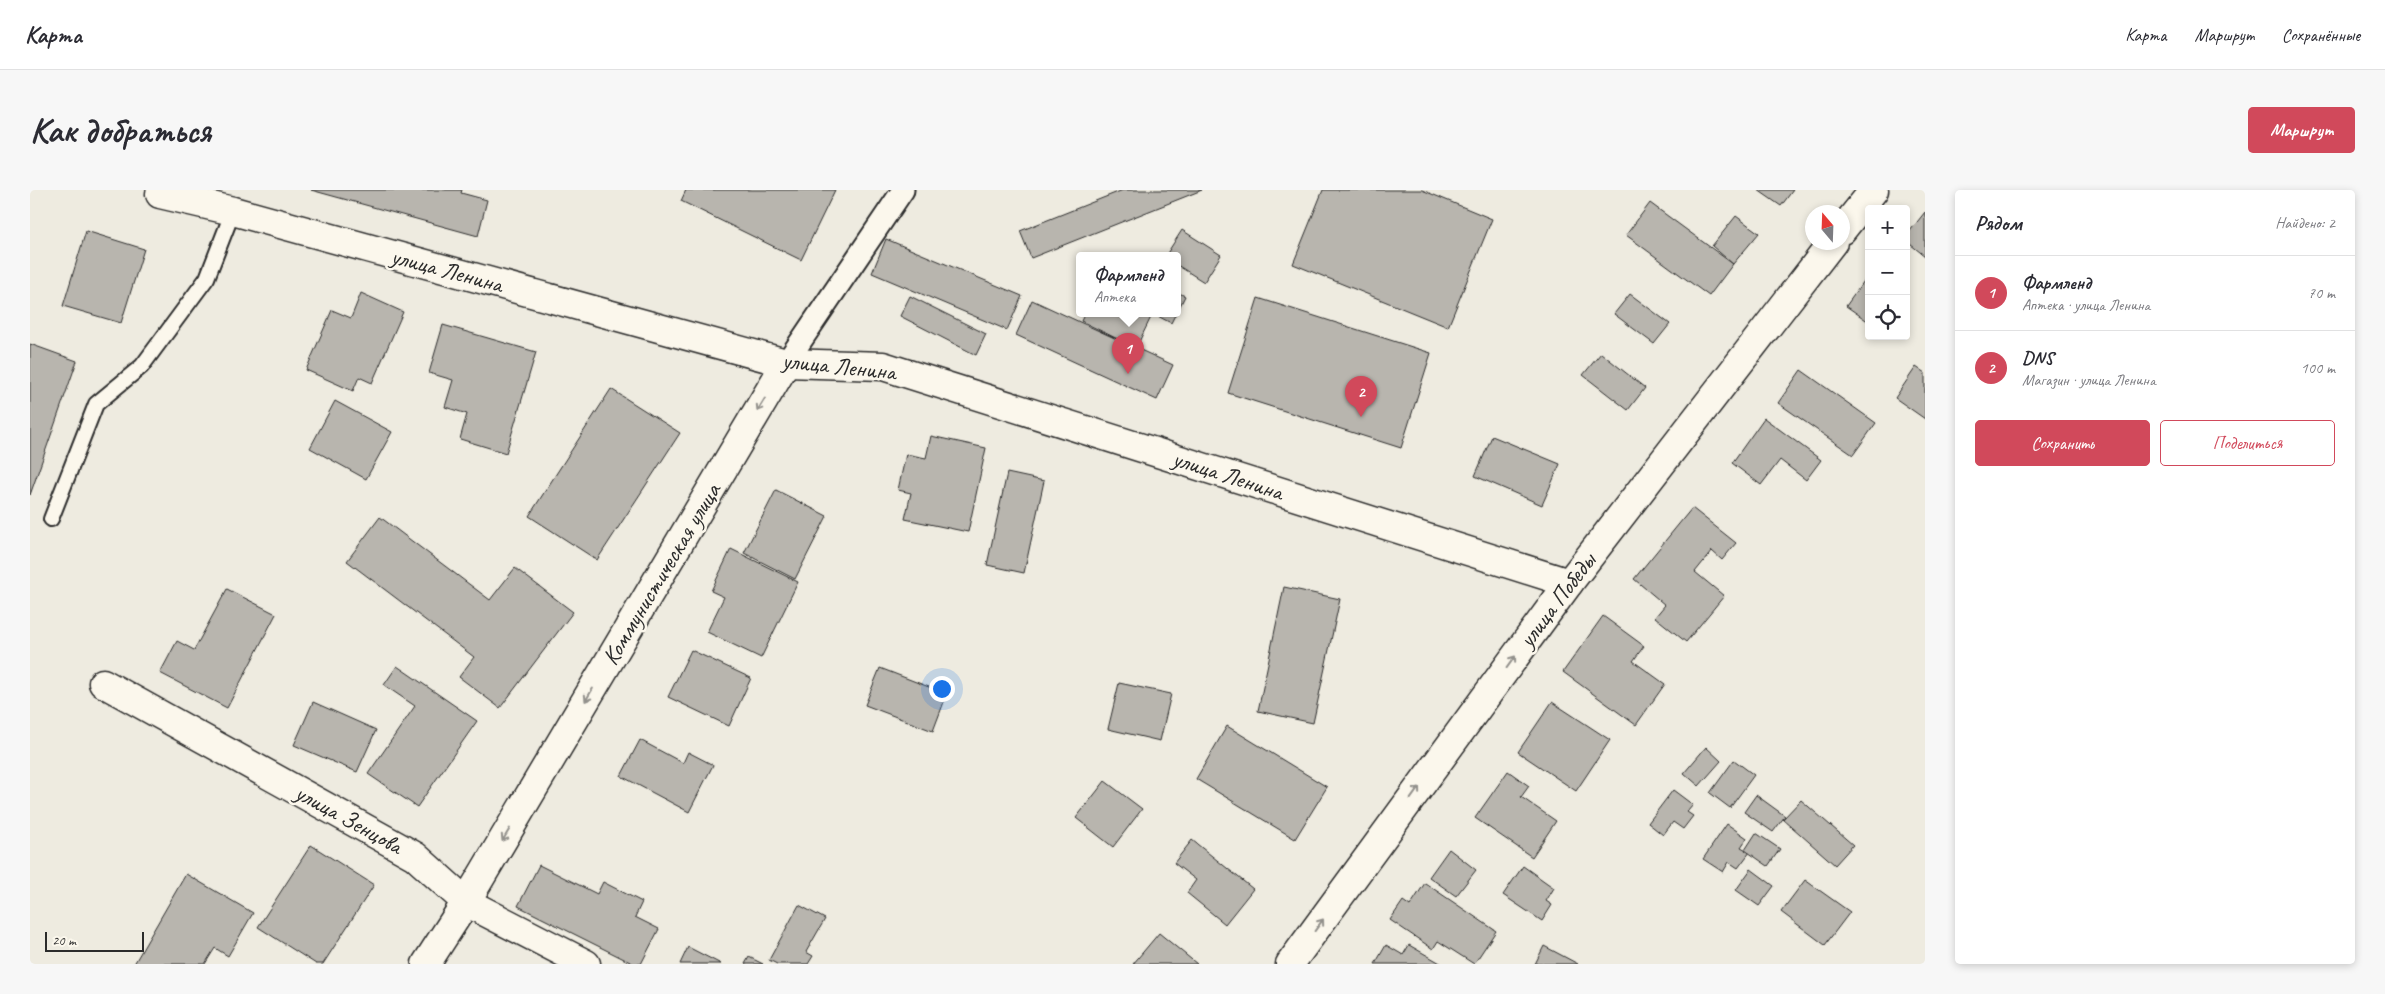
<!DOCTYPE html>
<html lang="ru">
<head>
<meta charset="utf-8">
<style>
	body { margin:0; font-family:Caveat,sans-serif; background:#f7f7f7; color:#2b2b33 }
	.controls { position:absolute; right:15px; top:15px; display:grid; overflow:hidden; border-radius:5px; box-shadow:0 2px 8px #0003 }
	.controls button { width:45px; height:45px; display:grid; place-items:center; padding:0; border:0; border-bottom:1px solid #e1e1e2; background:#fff; color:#2b2b33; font:25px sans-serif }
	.compass { position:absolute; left:1775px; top:15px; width:45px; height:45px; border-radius:50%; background:#fff; box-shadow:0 2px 8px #0003; rotate:341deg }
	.scale { position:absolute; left:15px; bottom:12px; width:99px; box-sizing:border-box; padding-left:5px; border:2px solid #2b2b2b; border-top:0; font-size:14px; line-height:18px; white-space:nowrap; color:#2b2b2b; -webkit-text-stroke:4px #fbf7ec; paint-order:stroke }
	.you { position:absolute; left:911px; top:498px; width:18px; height:18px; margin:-12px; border:4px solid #fff; border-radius:50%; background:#1a73e8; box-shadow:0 0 0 8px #1a73e833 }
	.badge { display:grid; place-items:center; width:32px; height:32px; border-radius:50%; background:#d1495b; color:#fff; font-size:16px; font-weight:700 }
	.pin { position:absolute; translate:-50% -41px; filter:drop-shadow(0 1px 2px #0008) }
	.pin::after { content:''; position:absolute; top:26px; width:18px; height:15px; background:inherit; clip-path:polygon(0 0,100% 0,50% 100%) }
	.popup { position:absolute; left:1046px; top:62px; width:105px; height:65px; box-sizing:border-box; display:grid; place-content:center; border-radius:5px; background:#fff; filter:drop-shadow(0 1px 4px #0005); font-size:16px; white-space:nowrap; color:#7c7c81 }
	.popup b { font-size:19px; color:#2b2b33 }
	.popup::after { content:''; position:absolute; left:50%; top:100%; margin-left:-10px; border:10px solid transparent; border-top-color:#fff }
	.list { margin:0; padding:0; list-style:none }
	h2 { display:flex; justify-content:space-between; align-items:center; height:65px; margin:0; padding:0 20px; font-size:21px }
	h2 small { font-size:16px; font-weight:400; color:#7c7c81 }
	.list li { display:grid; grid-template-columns:32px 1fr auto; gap:15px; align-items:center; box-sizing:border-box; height:75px; padding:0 20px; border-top:1px solid #e1e1e2 }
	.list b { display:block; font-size:19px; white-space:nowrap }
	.list p { margin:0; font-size:16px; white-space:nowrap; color:#7c7c81 }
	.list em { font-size:16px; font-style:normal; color:#7c7c81 }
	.actions { display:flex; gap:10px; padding:15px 20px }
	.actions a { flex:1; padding:11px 0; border:1px solid #d1495b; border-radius:5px; text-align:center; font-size:18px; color:#d1495b }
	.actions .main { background:#d1495b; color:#fff }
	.icon { flex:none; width:28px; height:28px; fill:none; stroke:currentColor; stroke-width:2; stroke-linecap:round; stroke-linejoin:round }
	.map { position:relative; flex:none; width:1895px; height:774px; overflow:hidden; border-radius:5px }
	header { display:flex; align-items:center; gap:30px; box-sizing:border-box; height:70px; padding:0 25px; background:#fff; border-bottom:1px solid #e1e1e2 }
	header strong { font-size:24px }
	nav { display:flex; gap:28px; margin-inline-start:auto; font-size:18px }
	.intro { display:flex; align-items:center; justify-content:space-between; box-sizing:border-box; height:120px; padding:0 30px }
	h1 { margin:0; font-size:35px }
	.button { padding:12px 22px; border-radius:5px; background:#d1495b; color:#fff; font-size:18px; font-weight:700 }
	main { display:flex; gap:30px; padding:0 30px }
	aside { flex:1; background:#fff; border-radius:5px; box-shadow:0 2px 8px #0003 }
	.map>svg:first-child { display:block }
	.building { fill:#b8b5ae; stroke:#2b2b2b }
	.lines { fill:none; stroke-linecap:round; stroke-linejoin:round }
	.service-casing { stroke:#2b2b2b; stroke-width:18 }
	.pedestrian-casing { stroke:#2b2b2b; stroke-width:25 }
	.minor-casing { stroke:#2b2b2b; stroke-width:31 }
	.service { stroke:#fbf7ec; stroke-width:14 }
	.pedestrian { stroke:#fbf7ec; stroke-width:21 }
	.minor { stroke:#fbf7ec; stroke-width:28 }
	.oneway { stroke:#93918c }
	.labels { text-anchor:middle; stroke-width:5; stroke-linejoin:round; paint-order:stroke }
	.street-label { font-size:24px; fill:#2b2b2b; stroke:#fbf7ec }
</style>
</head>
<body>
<header>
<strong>Карта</strong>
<nav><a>Карта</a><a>Маршрут</a><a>Сохранённые</a></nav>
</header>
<div class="intro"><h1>Как добраться</h1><a class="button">Маршрут</a></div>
<main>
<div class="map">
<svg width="1895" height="774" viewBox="0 0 1895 774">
	<rect width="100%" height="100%" fill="#eeebe0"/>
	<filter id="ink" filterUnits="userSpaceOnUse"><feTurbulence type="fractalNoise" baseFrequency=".02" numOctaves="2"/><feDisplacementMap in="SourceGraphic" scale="10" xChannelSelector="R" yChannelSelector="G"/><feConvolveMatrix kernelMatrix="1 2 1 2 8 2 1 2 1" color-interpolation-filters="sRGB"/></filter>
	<g filter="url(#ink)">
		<g class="building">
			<path d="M281,0H432L431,3L457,10L448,46Z"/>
			<path d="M656,0H805L771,70L651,11Z"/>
			<path d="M1093,0H1172L1001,68L990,41Z"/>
			<path d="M1293,0H1392L1462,29L1418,137L1263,74Z"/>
			<path d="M1728,0H1763L1751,16Z"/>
			<path d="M1620,13L1703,74L1679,106L1596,45Z"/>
			<path d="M1895,22V66L1876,51V46Z"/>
			<path d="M1706,26L1729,43L1703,74L1682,56Z"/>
			<path d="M1152,40L1191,65L1174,92L1147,75V65H1136Z"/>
			<path d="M56,41L114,59L91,133L33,116Z"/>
			<path d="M856,49L992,106L977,140L842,83Z"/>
			<path d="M1839,84V132L1816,116Z"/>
			<path d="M1147,102L1155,106L1147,122Z"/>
			<path d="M331,103L373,122L342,193L329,187L323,201L276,180L302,120L321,128Z"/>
			<path d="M1600,104L1640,134L1624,154L1584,124Z"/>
			<path d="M880,106L956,144L946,165L870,126Z"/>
			<path d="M1228,108L1401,163L1371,258L1198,203Z"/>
			<path d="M1002,110L1143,175L1127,210L986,145Z"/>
			<path d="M1055,123H1123L1106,158L1051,131Z"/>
			<path d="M1122,123H1146L1141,133Z"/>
			<path d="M413,135L506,162L476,263L430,249L437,224L415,217L423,190L399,183Z"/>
			<path d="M0,154L47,171L0,305Z"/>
			<path d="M1571,163L1615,198L1598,220L1553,185Z"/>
			<path d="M1886,177L1895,183V229L1865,208Z"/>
			<path d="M1771,180L1846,233L1823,265L1748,213Z"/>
			<path d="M581,199L650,243L567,370L499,326Z"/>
			<path d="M305,211L362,242L336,289L280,258Z"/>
			<path d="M1734,228L1791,270L1776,290L1750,270L1731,295L1702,273Z"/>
			<path d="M901,246L956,258L938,342L875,329L881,303L868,300L876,264L896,268Z"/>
			<path d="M1462,246L1530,274L1512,315L1445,286Z"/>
			<path d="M977,283L1014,291L994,383L957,375Z"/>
			<path d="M746,300L797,326L765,389L714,363Z"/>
			<path d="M1662,318L1706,353L1692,370L1682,361L1665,382L1694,406L1656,452L1625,427L1635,415L1604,389Z"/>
			<path d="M350,327L460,410L485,378L543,422L470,518L429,487L444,467L317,371Z"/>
			<path d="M701,359L768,392L731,468L677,442L694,407L681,401Z"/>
			<path d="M1254,397L1310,409L1283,533L1228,521Z"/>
			<path d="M197,399L246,424L197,518L130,483L147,451L164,460Z"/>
			<path d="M1573,426L1614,456L1603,471L1635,494L1606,535L1533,482Z"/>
			<path d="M661,460L721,488L699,536L638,507Z"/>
			<path d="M367,476L447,531L387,617L338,584L385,516L354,495Z"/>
			<path d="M850,478L917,504L903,541L835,515Z"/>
			<path d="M1089,493L1141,504L1130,551L1078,539Z"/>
			<path d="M283,512L346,540L327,582L264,555Z"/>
			<path d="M1522,512L1580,550L1546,601L1488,562Z"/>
			<path d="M1197,536L1297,597L1265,649L1166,589Z"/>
			<path d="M610,550L653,573L658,562L683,575L659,622L591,586Z"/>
			<path d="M1676,557L1691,571L1669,596L1654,583Z"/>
			<path d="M1704,570L1724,585L1700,618L1680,603Z"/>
			<path d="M1478,581L1499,596L1491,607L1526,631L1502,667L1445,628Z"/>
			<path d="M1075,591L1112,619L1083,657L1046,628Z"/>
			<path d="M1643,600L1663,615L1657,622L1663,626L1653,639L1643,632L1633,645L1618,633Z"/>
			<path d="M1726,605L1755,626L1743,642L1714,622Z"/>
			<path d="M1771,610L1823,655L1805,675L1753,629Z"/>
			<path d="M1697,634L1717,648L1711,657L1720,662L1708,678L1699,672L1693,682L1673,669Z"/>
			<path d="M1726,643L1750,659L1738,676L1715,660Z"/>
			<path d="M1162,650L1223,699L1195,734L1157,703L1166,690L1144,673Z"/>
			<path d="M281,655L344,695L293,774H286L228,737Z"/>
			<path d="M1419,659L1446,680L1426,706L1399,687Z"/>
			<path d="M509,675L567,704L573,692L612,712L605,727L629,739L611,774H604L488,716Z"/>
			<path d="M1493,676L1524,698L1516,711L1522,715L1512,731L1473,705Z"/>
			<path d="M1721,679L1744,696L1729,716L1706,700Z"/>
			<path d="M156,684L223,723L198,766L185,758L175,774H104Z"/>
			<path d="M1775,690L1820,722L1795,755L1751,722Z"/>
			<path d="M1395,693L1466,741L1444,774L1408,751L1403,759L1360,730L1373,711L1380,716Z"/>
			<path d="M769,715L795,729L776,762L783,766L778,774H747L739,770Z"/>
			<path d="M1129,743L1167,774H1103Z"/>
			<path d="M1356,755L1373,765L1379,755L1412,774H1345Z"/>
			<path d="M1514,756L1548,774H1505Z"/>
			<path d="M658,757L691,774H650Z"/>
			<path d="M719,767L733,774H715Z"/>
		</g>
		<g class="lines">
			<defs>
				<path id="service" d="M21,329L66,214L112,176L177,88L203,21"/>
				<path id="pedestrian" d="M756,173L873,0"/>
				<g id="minor">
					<path d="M131,0L130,4L203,21L756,173L853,176L1539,393"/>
					<path d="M1812,40L1844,0"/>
					<path d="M73,493L385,666L436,712L556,774"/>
					<path d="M396,774L436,712L756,173"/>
					<path d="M1260,774L1539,393L1803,52"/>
				</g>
			</defs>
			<use href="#service" class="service-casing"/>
			<use href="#pedestrian" class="pedestrian-casing"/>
			<use href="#minor" class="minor-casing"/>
			<use href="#service" class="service"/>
			<use href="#pedestrian" class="pedestrian"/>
			<use href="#minor" class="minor"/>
		</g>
		<defs><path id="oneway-shaft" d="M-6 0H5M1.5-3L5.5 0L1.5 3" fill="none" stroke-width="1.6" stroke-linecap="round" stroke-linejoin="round" transform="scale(1.25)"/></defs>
		<g class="oneway">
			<use href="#oneway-shaft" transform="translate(731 215) rotate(121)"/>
			<use href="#oneway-shaft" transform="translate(1481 472) rotate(-54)"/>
			<use href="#oneway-shaft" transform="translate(559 505) rotate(121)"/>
			<use href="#oneway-shaft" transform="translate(1385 603) rotate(-54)"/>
			<use href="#oneway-shaft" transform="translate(476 645) rotate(121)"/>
			<use href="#oneway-shaft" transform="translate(1289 735) rotate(-54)"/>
		</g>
	</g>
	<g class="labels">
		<g class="street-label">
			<text transform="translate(417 80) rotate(15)" y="8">улица Ленина</text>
			<text transform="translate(809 176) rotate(6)" y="8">улица Ленина</text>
			<text transform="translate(1198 285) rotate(18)" y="8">улица Ленина</text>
			<text transform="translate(631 384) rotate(-59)" y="8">Коммунистическая улица</text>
			<text transform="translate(1527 410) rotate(-53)" y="8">улица Победы</text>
			<text transform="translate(319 629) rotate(29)" y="8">улица Зенцова</text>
		</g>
	</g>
</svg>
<div class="controls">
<button>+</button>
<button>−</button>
<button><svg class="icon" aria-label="locate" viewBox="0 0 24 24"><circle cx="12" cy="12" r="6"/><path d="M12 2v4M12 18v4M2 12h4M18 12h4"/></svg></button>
</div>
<svg class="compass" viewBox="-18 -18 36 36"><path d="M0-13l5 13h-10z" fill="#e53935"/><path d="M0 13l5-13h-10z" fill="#7c7c81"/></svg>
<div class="scale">20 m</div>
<div class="you"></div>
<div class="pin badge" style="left:1098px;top:184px">1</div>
<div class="popup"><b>Фармленд</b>Аптека</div>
<div class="pin badge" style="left:1331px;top:227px">2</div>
</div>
<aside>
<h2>Рядом<small>Найдено: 2</small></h2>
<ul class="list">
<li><span class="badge">1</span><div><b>Фармленд</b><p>Аптека · улица Ленина</p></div><em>70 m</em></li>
<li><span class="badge">2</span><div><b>DNS</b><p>Магазин · улица Ленина</p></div><em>100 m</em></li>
</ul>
<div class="actions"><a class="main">Сохранить</a><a>Поделиться</a></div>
</aside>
</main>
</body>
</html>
